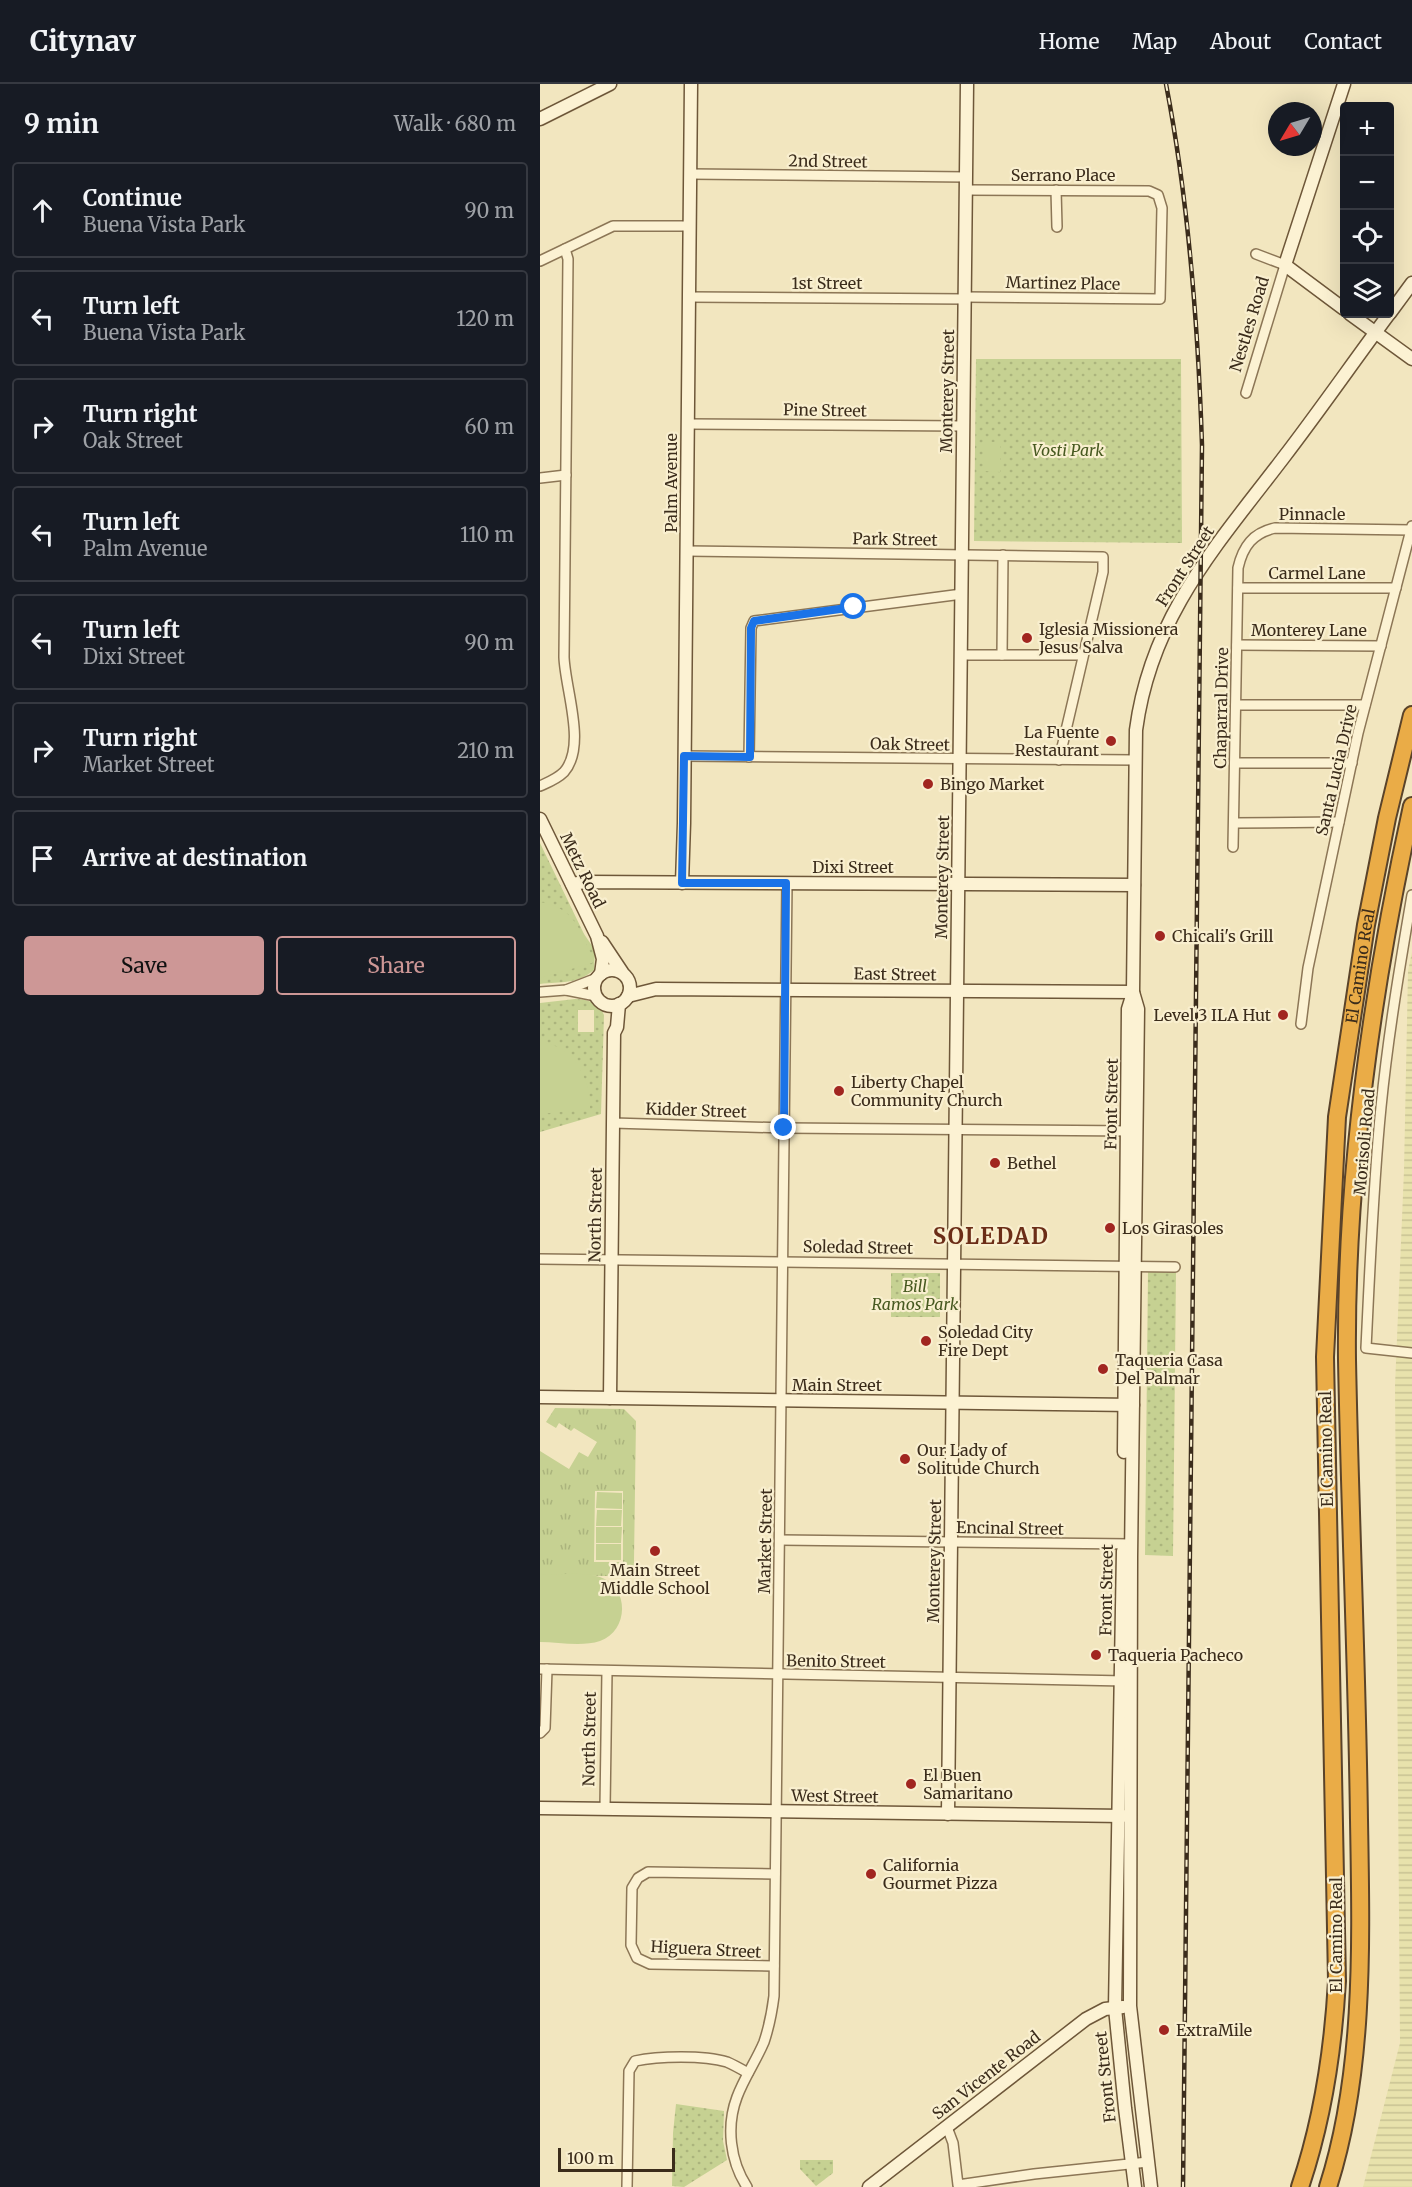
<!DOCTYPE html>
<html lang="en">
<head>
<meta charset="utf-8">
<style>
	body { margin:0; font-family:Merriweather,serif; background:#20242c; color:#f1f3f6 }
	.controls { position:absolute; right:18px; top:18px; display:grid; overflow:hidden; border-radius:6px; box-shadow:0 6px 24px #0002 }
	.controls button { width:54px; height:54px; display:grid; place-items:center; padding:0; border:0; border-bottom:2px solid #363941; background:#171b24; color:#f1f3f6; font:30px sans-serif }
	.compass { position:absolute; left:728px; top:18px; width:54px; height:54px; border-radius:50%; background:#171b24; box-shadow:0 6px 24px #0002; rotate:232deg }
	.scale { position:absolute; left:18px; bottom:15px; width:117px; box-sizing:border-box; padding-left:6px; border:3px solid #3b2c1b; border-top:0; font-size:16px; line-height:21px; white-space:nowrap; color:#3b2c1b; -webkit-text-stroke:4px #f9efcf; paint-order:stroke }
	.stop { position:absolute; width:18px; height:18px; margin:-14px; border:4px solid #1a73e8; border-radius:50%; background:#fff }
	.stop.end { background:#1a73e8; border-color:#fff; box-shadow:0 2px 6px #0008 }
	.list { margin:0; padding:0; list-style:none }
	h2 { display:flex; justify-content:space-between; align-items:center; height:78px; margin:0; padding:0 24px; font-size:26px }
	h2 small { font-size:20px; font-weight:400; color:#9ea1a6 }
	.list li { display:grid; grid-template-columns:39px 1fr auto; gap:18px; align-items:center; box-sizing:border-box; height:96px; margin:0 12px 12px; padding:0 12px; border:2px solid #363941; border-radius:6px }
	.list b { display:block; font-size:22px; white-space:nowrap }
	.list p { margin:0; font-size:20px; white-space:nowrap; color:#9ea1a6 }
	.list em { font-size:20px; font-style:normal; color:#9ea1a6 }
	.actions { display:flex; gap:12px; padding:18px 24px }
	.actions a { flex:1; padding:14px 0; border:2px solid #cd9796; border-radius:6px; text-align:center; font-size:21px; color:#cd9796 }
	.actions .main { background:#cd9796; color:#111 }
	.icon { flex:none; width:33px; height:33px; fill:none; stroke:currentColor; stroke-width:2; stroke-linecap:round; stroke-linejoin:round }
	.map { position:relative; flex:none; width:872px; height:2103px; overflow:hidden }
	header { display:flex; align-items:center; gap:36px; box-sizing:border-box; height:84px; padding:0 30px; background:#171b24; border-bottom:2px solid #363941 }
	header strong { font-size:28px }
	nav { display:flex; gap:33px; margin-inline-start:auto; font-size:21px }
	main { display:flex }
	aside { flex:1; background:#171b24 }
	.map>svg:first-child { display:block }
	.farmland { fill:url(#farmland-rules) }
	.grass { fill:url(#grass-tufts); fill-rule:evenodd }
	.park { fill:url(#park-dots); fill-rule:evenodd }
	.pitch { fill:#c6d192 }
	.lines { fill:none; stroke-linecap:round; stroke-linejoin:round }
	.street-casing { stroke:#8c7656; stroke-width:12 }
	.secondary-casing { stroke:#6e5739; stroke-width:15 }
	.highway-casing { stroke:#5a432a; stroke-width:20 }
	.street { stroke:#fcf2d3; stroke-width:9 }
	.secondary { stroke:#fcf2d3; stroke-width:12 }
	.highway { stroke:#eaac47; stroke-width:16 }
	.rail-casing { stroke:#3b2c1b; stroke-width:4.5 }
	.rail { stroke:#f9efcf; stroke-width:2; stroke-dasharray:7; stroke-linecap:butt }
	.route { stroke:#1a73e8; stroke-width:8 }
	.poi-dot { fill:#a12620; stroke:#f9efcf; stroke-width:2 }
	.labels { text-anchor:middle; stroke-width:4.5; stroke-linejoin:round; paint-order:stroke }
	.street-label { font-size:16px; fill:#3b2c1b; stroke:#f9efcf }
	.park-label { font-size:16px; font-style:italic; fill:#475920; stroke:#f9efcf }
	.poi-label { font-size:16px; fill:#3b2c1b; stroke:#f9efcf; text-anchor:start }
	.district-label { font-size:22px; font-weight:bold; letter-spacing:1.5px; fill:#6b2d17; stroke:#f9efcf }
</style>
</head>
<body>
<header>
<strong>Citynav</strong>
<nav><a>Home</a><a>Map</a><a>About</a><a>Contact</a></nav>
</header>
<main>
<aside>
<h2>9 min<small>Walk · 680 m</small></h2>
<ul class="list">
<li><svg class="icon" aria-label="ahead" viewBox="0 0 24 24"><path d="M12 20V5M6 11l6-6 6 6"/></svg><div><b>Continue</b><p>Buena Vista Park</p></div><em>90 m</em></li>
<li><svg class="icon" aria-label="left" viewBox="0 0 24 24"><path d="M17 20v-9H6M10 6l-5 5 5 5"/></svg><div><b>Turn left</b><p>Buena Vista Park</p></div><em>120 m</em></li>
<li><svg class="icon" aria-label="right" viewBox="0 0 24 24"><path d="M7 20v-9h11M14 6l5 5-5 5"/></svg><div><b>Turn right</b><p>Oak Street</p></div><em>60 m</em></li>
<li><svg class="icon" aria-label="left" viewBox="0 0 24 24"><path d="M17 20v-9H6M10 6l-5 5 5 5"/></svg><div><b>Turn left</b><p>Palm Avenue</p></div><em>110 m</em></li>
<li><svg class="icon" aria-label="left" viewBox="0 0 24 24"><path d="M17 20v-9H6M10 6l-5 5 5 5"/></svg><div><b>Turn left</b><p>Dixi Street</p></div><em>90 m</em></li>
<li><svg class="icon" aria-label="right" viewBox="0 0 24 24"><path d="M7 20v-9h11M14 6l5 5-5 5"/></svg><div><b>Turn right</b><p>Market Street</p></div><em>210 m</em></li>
<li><svg class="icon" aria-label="arrive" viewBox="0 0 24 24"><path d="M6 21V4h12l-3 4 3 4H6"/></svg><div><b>Arrive at destination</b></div></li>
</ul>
<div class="actions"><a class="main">Save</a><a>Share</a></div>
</aside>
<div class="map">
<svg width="872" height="2103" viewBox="0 0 872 2103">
	<defs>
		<pattern id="farmland-rules" width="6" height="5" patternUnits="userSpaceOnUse" patternTransform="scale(1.5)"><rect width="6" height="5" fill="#e8e2ac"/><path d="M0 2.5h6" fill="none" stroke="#c8c293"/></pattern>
		<pattern id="grass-tufts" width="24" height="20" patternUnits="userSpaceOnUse" patternTransform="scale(1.5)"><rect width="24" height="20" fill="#c6d192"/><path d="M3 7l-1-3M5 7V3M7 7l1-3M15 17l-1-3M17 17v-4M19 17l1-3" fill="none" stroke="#abb47d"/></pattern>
		<pattern id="park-dots" width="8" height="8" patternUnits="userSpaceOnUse" patternTransform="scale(1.5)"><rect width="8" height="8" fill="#c6d192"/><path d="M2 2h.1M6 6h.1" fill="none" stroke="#abb47d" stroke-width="1.8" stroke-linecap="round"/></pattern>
	</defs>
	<rect width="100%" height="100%" fill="#f2e6bf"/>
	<path class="farmland" d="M872,868V2103H823L860,1959L855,1302L864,1086L868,887Z"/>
	<path class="grass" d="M15,1324L84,1325L96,1337L94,1476V1485L97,1491C65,1493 33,1491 0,1491V1367L29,1385L39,1368L48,1373L57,1358L34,1344L31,1347L19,1339L16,1344L6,1338ZM55,1407H83V1478H54Z"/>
	<g class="park">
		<path d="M436,275H641L642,459L434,457Z"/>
		<path d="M0,759L44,850L55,866L54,886C36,901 21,897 0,900Z"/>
		<path d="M35,915C48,915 59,919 64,931L61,1030L0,1048V919ZM38,926H54V948H38Z"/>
		<path d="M608,1188H636L633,1472L605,1471Z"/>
		<rect x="351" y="1189" width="49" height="44"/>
		<path d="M136,2020L184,2027L183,2057L187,2076L144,2103L132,2102L133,2049Z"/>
		<path d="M260,2076H293V2089L276,2102L260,2085Z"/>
	</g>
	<g class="pitch">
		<path d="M444,358H460V388L444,387Z"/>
		<path d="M0,818C34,824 39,844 52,872V879L0,894Z"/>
		<path d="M0,958C33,961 51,995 50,1025L0,1030Z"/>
		<path d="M57,1408L82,1409V1425L56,1424Z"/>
		<path d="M57,1426H82L81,1442H56Z"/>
		<path d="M56,1443H82L81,1459H56Z"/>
		<rect x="56" y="1460" width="25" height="16"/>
		<path d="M0,1491C19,1491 42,1487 60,1493C90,1503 89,1547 60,1557C42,1563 18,1558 0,1558Z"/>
	</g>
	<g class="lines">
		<defs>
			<g id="street">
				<path d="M150,90L426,93"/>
				<path d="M516,106L517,143"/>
				<path d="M0,177L73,142H149"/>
				<path d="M149,213L425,215"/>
				<path d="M425,213L620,215L622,124L618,111L609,107L426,106"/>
				<path d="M706,309L745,181L716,170"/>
				<path d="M148,340L423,342"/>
				<path d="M0,394L26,391"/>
				<path d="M147,467L563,473V488L519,676"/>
				<path d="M698,504H856"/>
				<path d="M697,561L841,562"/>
				<path d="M421,571H542"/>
				<path d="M462,571L463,471"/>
				<path d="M696,621H825"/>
				<path d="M144,672L595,676"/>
				<path d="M209,673L211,544L214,537L422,510"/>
				<path d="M695,679H812"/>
				<path d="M0,702C9,698 17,695 24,688C47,662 25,605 24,573L28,175L25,165"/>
				<path d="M694,739L799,738"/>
				<path d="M693,763L698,484C703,462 713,449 735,444L871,446"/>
				<path d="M872,811C860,881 848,952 841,1023C833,1103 830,1183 826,1264L872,1269"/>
				<path d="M26,906L56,912"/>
				<path d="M0,908L26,906L57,894"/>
				<path d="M761,940L768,884L818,649L872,442"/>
				<path d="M73,1039L244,1044L592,1047"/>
				<path d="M0,1175L635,1183"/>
				<path d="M240,1456L591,1460"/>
				<path d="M0,1585L585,1597"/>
				<path d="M0,1649L5,1644L7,1585"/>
				<path d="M65,1724L67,1587"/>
				<path d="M234,1882L110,1880L97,1874L91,1861L92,1804L98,1794L108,1788L235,1790"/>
				<path d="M407,2043L413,2059L418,2101L494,2090L608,2078"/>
				<path d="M87,2103L89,1987L95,1977C118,1972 164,1971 187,1978C194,1981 201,1985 208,1989"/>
				<path d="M207,2103C190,2077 186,2042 197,2013C204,1994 216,1977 224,1958C229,1943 232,1928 234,1912L247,799"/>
			</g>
			<g id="secondary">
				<path d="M804,0L745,181L804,225"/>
				<path d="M0,35L70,0"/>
				<path d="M850,229L872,199"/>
				<path d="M810,230L872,275"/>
				<path d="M0,735L57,852L63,875L61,890"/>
				<path d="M142,799L144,739L151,0"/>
				<path d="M32,800L45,798L594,801"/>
				<path d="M62,858L82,888"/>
				<circle cx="72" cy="904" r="18"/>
				<path d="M88,912L116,905L593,908"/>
				<path d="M0,1313L593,1321"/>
				<path d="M70,1314L74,949L77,943L79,920"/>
				<path d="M584,1368L588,925L593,909"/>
				<path d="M583,1467L575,1924L585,2024L595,2103"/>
				<path d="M0,1724L583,1732"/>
				<path d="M408,1730L427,0"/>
				<path d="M329,2103L546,1935L565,1925L583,1923"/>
				<path d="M611,2103L590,1922L591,1473L598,925L593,908L596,646C611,532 677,461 744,373C780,326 814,277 849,230"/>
			</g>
			<g id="highway">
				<path id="s1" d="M760,2103C783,2035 793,1968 797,1897L785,1273L797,1033L826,841L847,734L872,631"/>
				<path d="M788,2103C825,1988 821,1856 819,1736C817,1583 810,1429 807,1276C805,1090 832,904 872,722"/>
			</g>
		</defs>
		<use href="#street" class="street-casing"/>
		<use href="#secondary" class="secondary-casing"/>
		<use href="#highway" class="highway-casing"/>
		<use href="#street" class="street"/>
		<use href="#secondary" class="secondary"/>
		<use href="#highway" class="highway"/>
		<defs>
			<path id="rail" d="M626,0C649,119 658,240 662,361L643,2103"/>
		</defs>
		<use href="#rail" class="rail-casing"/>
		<use href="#rail" class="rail"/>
	</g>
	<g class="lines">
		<path class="route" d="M244,1044L246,799H142L144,672L210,673L211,544L214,537L314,523"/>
	</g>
	<g class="poi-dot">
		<circle cx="487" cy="554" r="6"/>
		<circle cx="571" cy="657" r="6"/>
		<circle cx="388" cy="700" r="6"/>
		<circle cx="620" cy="852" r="6"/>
		<circle cx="743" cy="931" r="6"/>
		<circle cx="299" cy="1007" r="6"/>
		<circle cx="455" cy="1079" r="6"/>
		<circle cx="570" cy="1144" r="6"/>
		<circle cx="386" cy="1257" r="6"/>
		<circle cx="563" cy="1285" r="6"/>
		<circle cx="365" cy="1375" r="6"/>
		<circle cx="115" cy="1467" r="6"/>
		<circle cx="556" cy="1571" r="6"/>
		<circle cx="371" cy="1700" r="6"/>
		<circle cx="331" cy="1790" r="6"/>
		<circle cx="624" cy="1946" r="6"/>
	</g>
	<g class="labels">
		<g class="street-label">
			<text transform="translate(288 77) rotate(1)" y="6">2nd Street</text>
			<text x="523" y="97">Serrano Place</text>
			<text x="287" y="205">1st Street</text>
			<text transform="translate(523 199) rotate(1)" y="6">Martinez Place</text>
			<text transform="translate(709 240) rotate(-73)" y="6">Nestles Road</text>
			<text transform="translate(407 307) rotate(-89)" y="6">Monterey Street</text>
			<text transform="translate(285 326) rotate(1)" y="6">Pine Street</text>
			<text transform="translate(131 399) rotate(-90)" y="6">Palm Avenue</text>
			<text x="772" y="436">Pinnacle</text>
			<text transform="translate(355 455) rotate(1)" y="6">Park Street</text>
			<text transform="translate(645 482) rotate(-57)" y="6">Front Street</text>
			<text x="777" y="495">Carmel Lane</text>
			<text x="769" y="552">Monterey Lane</text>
			<text transform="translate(681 624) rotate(-89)" y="6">Chaparral Drive</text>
			<text transform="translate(370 660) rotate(1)" y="6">Oak Street</text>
			<text transform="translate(796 686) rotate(-77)" y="6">Santa Lucia Drive</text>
			<text x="313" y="789">Dixi Street</text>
			<text transform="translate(43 786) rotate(64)" y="6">Metz Road</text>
			<text transform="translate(402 793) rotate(-89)" y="6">Monterey Street</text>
			<text dy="6" stroke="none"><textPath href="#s1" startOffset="1227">El Camino Real</textPath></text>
			<text transform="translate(355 890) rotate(1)" y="6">East Street</text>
			<text transform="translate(571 1020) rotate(-89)" y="6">Front Street</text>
			<text transform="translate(156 1026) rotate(2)" y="6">Kidder Street</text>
			<text transform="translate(824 1058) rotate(-85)" y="6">Morisoli Road</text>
			<text transform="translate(55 1131) rotate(-89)" y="6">North Street</text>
			<text transform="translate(318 1163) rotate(1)" y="6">Soledad Street</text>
			<text x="297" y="1307">Main Street</text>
			<text transform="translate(786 1365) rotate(-91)" y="6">El Camino Real</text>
			<text transform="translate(470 1444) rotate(1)" y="6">Encinal Street</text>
			<text transform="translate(225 1457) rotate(-89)" y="6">Market Street</text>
			<text transform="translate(394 1477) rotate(-89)" y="6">Monterey Street</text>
			<text transform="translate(566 1506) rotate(-89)" y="6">Front Street</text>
			<text transform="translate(296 1577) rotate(1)" y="6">Benito Street</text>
			<text transform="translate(49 1655) rotate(-89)" y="6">North Street</text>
			<text transform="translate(295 1712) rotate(1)" y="6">West Street</text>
			<text transform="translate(796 1851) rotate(-90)" y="6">El Camino Real</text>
			<text transform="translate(166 1865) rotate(3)" y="6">Higuera Street</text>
			<text transform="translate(446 1991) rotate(-38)" y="6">San Vicente Road</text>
			<text transform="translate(565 1993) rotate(-96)" y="6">Front Street</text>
		</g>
		<g class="park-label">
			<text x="528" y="372">Vosti Park</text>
			<text x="375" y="1208">Bill<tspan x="375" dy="18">Ramos Park</tspan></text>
		</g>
		<g class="poi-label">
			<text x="499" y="551">Iglesia Missionera<tspan x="499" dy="18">Jesus Salva</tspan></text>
			<text x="559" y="654" text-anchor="end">La Fuente<tspan x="559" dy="18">Restaurant</tspan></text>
			<text x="400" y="706">Bingo Market</text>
			<text x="632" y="858">Chicali's Grill</text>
			<text x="731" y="937" text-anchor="end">Level 3 ILA Hut</text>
			<text x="311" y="1004">Liberty Chapel<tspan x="311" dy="18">Community Church</tspan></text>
			<text x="467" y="1085">Bethel</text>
			<text x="582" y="1150">Los Girasoles</text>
			<text x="398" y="1254">Soledad City<tspan x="398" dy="18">Fire Dept</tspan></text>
			<text x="575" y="1282">Taqueria Casa<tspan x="575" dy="18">Del Palmar</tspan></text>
			<text x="377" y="1372">Our Lady of<tspan x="377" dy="18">Solitude Church</tspan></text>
			<text x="115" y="1492" text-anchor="middle">Main Street<tspan x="115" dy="18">Middle School</tspan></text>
			<text x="568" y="1577">Taqueria Pacheco</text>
			<text x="383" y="1697">El Buen<tspan x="383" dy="18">Samaritano</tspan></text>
			<text x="343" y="1787">California<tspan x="343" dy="18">Gourmet Pizza</tspan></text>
			<text x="636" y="1952">ExtraMile</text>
		</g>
		<g class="district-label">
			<text x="451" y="1160">SOLEDAD</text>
		</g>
	</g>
</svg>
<div class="controls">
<button>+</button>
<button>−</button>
<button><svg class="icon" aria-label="locate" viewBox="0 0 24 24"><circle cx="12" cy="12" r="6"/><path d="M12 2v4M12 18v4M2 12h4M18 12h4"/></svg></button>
<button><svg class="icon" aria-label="layers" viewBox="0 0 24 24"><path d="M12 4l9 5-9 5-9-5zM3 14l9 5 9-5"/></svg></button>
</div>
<svg class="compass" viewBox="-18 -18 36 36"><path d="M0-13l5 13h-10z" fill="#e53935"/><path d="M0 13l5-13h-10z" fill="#9ea1a6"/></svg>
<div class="scale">100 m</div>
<div class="stop" style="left:314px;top:523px"></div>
<div class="stop end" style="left:244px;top:1044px"></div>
</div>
</main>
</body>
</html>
